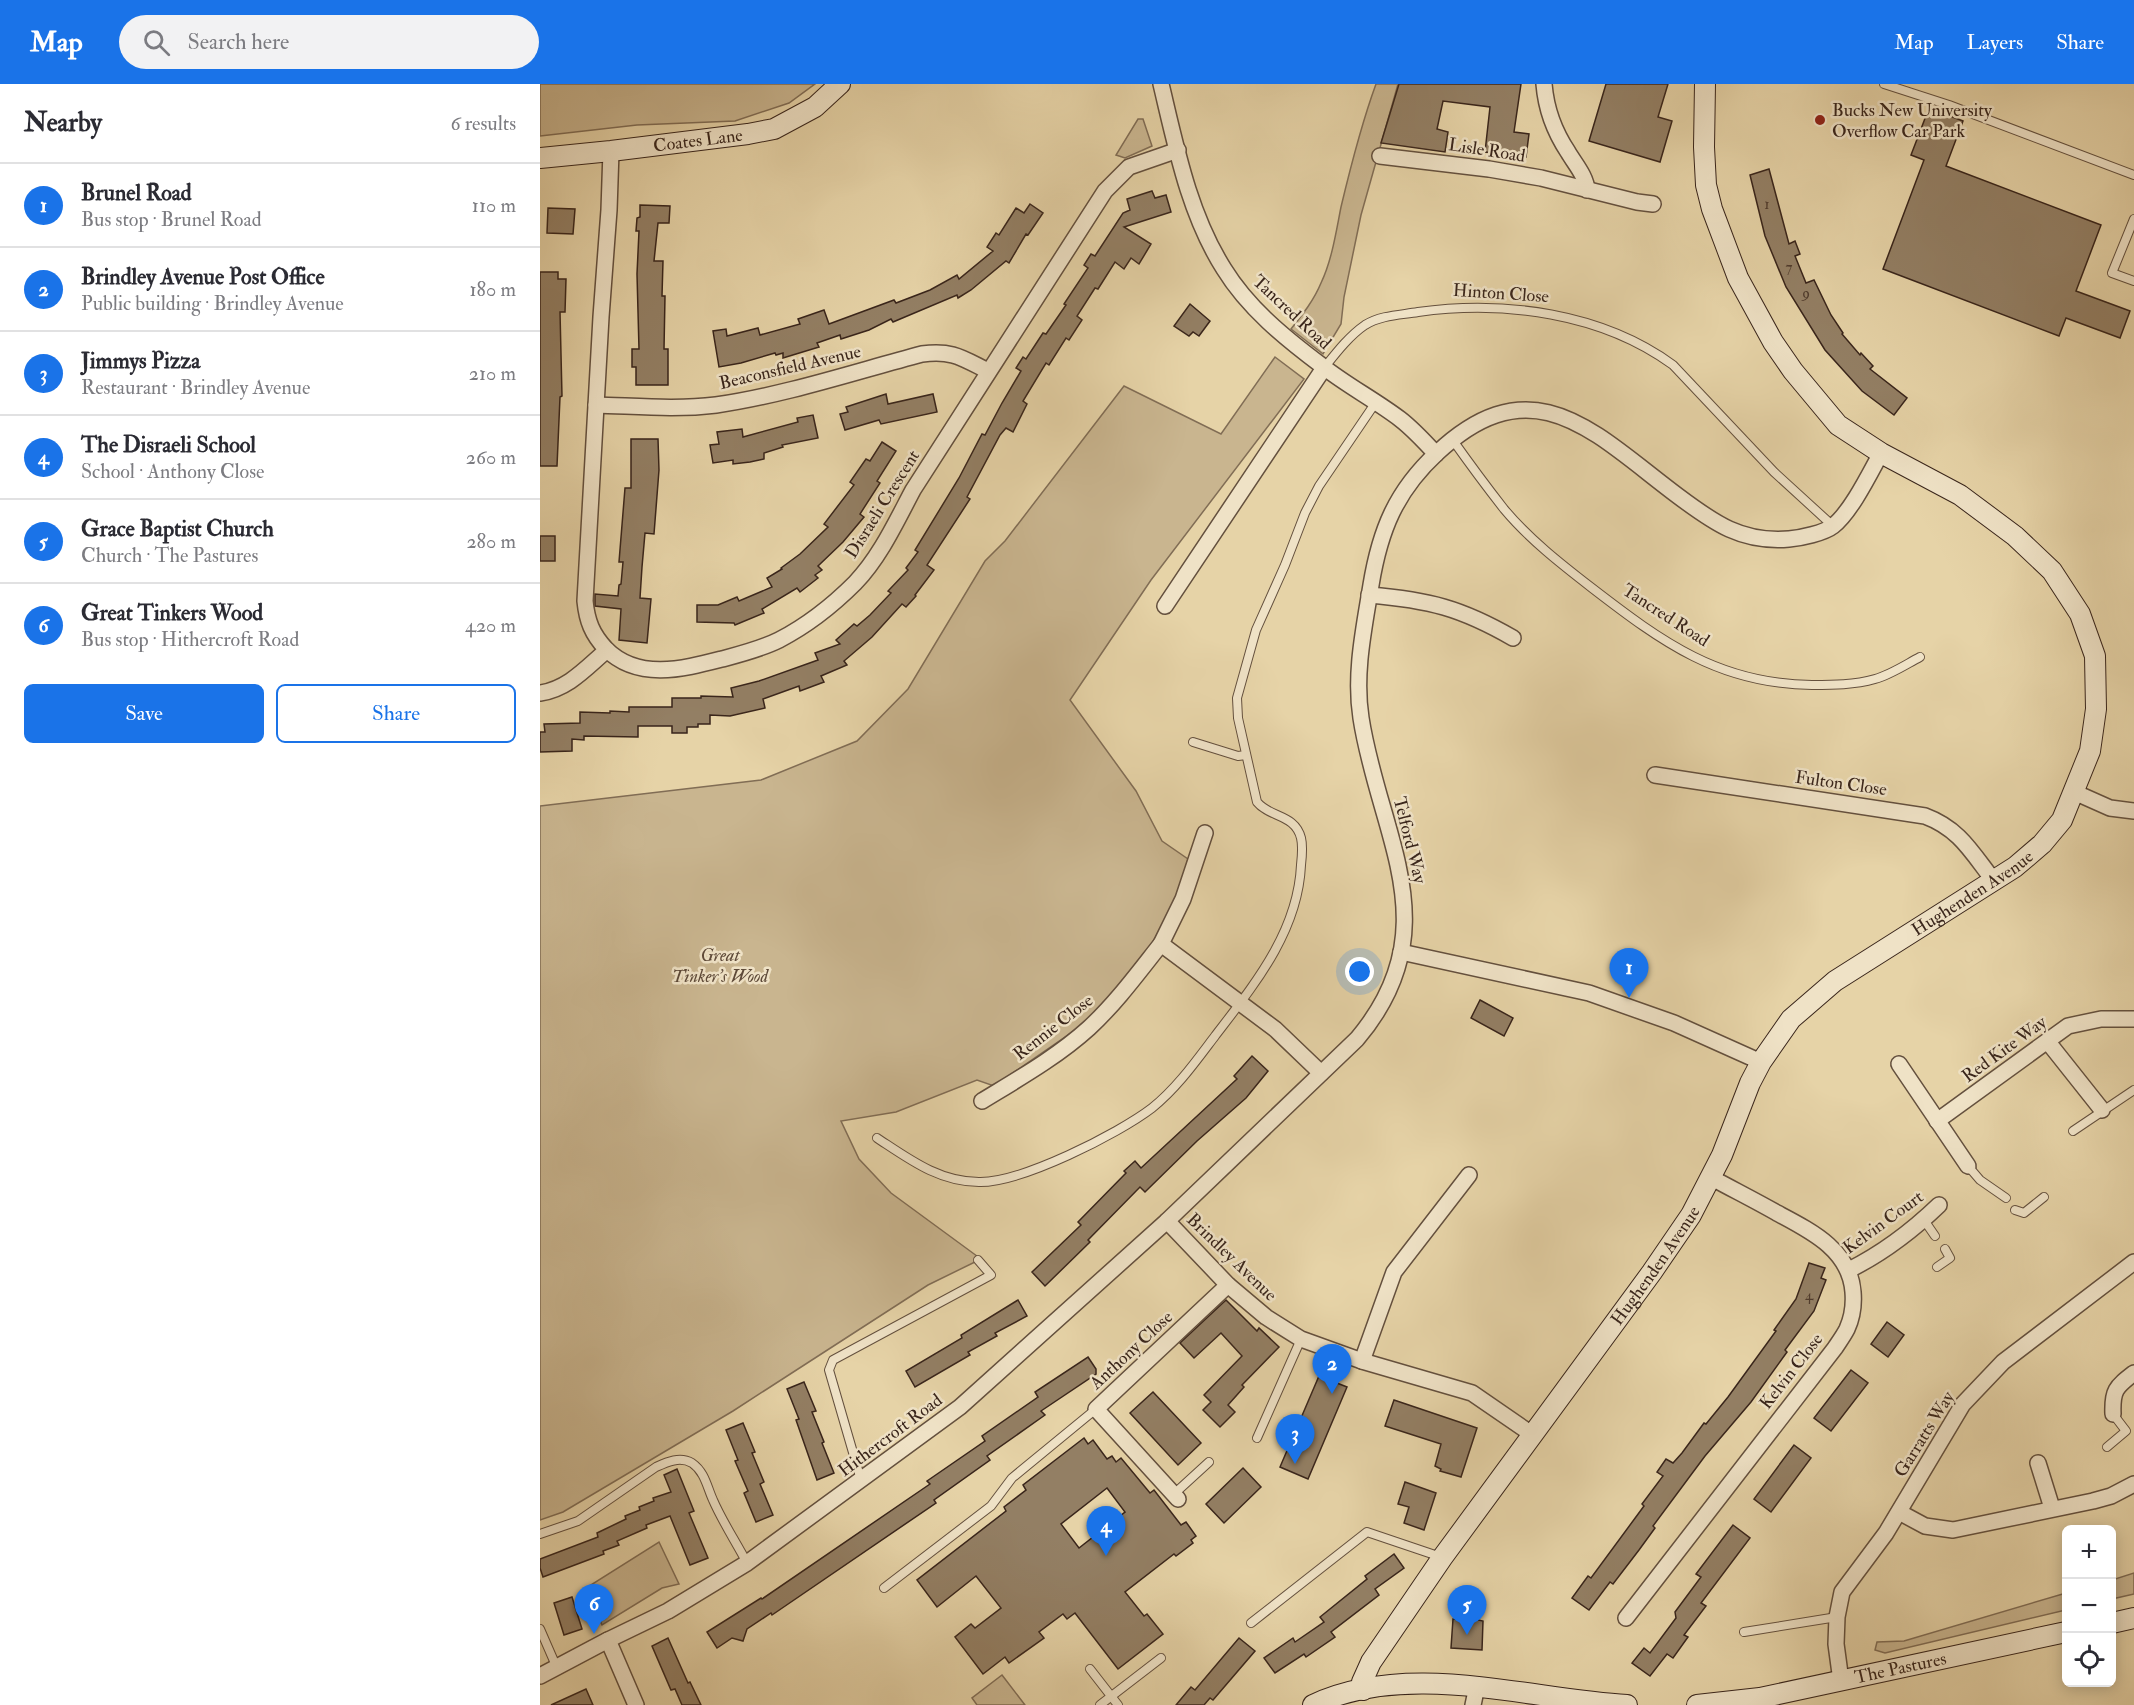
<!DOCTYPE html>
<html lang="en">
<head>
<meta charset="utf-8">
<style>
	body { margin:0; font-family:"IM FELL Double Pica",serif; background:#f2f2f3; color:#2b2b33 }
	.controls { position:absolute; right:18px; bottom:18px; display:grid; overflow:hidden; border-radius:9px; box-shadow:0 3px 15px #0003 }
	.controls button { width:54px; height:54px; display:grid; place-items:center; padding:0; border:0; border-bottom:2px solid #e1e1e2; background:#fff; color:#2b2b33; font:30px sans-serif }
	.you { position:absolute; left:820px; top:888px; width:21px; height:21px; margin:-15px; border:4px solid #fff; border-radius:50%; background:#1a73e8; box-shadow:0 0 0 9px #1a73e833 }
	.badge { display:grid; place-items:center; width:39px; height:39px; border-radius:50%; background:#1a73e8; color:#fff; font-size:20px; font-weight:700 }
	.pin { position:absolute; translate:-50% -50px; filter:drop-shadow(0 2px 3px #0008) }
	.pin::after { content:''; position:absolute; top:32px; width:21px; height:18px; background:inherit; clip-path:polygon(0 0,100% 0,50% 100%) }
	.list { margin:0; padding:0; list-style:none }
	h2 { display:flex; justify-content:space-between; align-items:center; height:78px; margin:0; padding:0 24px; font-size:26px }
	h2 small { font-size:20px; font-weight:400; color:#7c7c81 }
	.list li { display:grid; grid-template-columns:39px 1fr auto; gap:18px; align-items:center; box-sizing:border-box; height:84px; padding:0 24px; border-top:2px solid #e1e1e2 }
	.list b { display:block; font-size:22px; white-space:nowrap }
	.list p { margin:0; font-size:20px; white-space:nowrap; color:#7c7c81 }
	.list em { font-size:20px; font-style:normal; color:#7c7c81 }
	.actions { display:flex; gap:12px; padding:18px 24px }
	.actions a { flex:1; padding:14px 0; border:2px solid #1a73e8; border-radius:9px; text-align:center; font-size:21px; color:#1a73e8 }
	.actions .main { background:#1a73e8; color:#fff }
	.icon { flex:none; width:33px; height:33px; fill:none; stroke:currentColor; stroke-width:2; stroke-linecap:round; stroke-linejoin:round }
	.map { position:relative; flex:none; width:1594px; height:1621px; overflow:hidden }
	header { display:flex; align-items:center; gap:36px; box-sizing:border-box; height:84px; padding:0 30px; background:#1a73e8; color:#fff }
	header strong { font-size:28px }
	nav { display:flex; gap:33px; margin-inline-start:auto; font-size:21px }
	.search { width:420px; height:54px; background:#f2f2f3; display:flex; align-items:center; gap:15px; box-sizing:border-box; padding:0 21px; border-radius:33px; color:#7c7c81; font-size:22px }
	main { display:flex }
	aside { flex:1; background:#fff }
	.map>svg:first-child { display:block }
	.green { fill:#c9b58f; stroke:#816d55; stroke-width:1.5 }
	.building { fill:#937f64; stroke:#39251b; stroke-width:1.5; fill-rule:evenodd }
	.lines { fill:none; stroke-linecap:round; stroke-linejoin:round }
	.lane-casing { stroke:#64503e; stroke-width:10 }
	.street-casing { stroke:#64503e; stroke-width:18 }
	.secondary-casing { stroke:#39251b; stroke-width:22 }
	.lane { stroke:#efe2c6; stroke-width:8 }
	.street { stroke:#efe2c6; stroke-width:15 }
	.secondary { stroke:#efe2c6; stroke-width:20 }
	.poi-dot { fill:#8f2418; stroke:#efe2c6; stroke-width:2 }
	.labels { text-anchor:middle; stroke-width:5; stroke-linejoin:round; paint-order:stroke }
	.number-label { font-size:15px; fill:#503c2d }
	.poi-label { font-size:18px; fill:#39251b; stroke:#efe2c6; text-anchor:start }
	.street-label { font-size:18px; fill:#39251b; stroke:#efe2c6 }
	.park-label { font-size:18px; font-style:italic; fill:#5d4938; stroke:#efe2c6 }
</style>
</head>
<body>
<header>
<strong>Map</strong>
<div class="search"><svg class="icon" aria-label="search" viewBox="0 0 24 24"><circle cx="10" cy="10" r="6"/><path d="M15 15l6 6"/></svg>Search here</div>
<nav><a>Map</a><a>Layers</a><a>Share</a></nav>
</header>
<main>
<aside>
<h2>Nearby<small>6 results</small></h2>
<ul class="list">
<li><span class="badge">1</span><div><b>Brunel Road</b><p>Bus stop · Brunel Road</p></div><em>110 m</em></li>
<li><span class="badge">2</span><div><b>Brindley Avenue Post Office</b><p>Public building · Brindley Avenue</p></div><em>180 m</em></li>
<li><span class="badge">3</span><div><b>Jimmys Pizza</b><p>Restaurant · Brindley Avenue</p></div><em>210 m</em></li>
<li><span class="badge">4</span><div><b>The Disraeli School</b><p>School · Anthony Close</p></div><em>260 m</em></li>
<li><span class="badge">5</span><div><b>Grace Baptist Church</b><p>Church · The Pastures</p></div><em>280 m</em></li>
<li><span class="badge">6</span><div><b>Great Tinkers Wood</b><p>Bus stop · Hithercroft Road</p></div><em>420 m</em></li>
</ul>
<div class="actions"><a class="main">Save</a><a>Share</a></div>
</aside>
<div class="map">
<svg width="1594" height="1621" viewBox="0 0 1594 1621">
	<rect width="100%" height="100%" fill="#e6d3a7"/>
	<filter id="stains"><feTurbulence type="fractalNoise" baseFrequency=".00333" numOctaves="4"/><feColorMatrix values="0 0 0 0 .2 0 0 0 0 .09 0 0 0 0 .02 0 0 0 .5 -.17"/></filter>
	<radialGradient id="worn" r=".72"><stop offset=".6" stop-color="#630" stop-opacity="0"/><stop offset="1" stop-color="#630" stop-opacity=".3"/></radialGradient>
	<g class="green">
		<path d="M0,0H275L249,19L195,37L97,41L0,52Z"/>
		<path d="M836,0H858L821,131L804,213L801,240L783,270L751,245C763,230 774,216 781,199C792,176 796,148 801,123C811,81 821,41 836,0Z"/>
		<path d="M598,35H603L612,62L585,74L576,71Z"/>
		<path d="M735,273L764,295L611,496L530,616L596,707L622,757L648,775L640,805L612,860L554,933L454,1002L437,996L356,1028L301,1037L319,1075L351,1109L441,1175L388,1201L193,1327L23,1428L0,1436V722L221,696L317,657L368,605L445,477L465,457L584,302L681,350Z"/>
		<path d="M119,1458L139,1500L122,1504L62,1541L46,1504Z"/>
		<path d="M1594,1489V1510L1572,1515V1496Z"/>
		<path d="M1526,1509V1526L1345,1569L1335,1566L1337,1558L1364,1557Z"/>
		<path d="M462,1591L485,1621H437L432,1614Z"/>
	</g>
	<g class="building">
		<path d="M859,0H981L974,48L989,50L986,73L945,68L950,23L903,17L897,45L908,48L905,68L841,59Z"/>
		<path d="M1066,0H1128L1118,33L1132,37L1120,78L1049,57Z"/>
		<path d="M1389,24L1423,37L1406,82L1561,141L1536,207L1590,227L1580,254L1526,234L1519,252L1343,185L1384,76L1371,71Z"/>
		<path d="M1229,85L1249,160L1255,157L1260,170L1255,172L1266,199L1274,196L1291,231L1303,249L1302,250L1320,271L1321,269L1333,282L1330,285L1367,314L1354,331L1322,307L1285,266L1246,203L1225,152L1210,91Z"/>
		<path d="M612,107L615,114L626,111L631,128L584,143L611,160L599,180L591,174L584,185L575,178L558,205L555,204L537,232L542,236L529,256L526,254L509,281L506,279L483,317L487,320L473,348L466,344L460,351L427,413L430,415L387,481L394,486L375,511L376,512L366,523L362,520L332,553L304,577L307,581L281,592L284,598L260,607L259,602L223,615L225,624L190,632L170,631V640H158V643H147V649H132V642H98V653L44,652V656L32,655V667L0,668V648H5L4,640L40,639V628L70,629V627L89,628V623H132V614H161V612L193,613L191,604L219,597L278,576L275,569L300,560L296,556L314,540L317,542L330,531L351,509L348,507L368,486L366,484L378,468L375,466L419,394L442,350L445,351L462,319L481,287L476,284L483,273L486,275L503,249L506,250L526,221L524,220L548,184L544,181L551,170L555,172L583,129L590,126L587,115Z"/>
		<path d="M490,120L503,129L488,151L486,150L469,179L466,177L431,206L418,214L417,211L353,238L351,235L329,246L301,255L300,251L277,259L279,263L243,274V269L236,271L235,269L201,279L179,283L173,247L186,245L187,252L218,244L220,251L260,240L258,235L284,226L289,240L354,216L356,219L390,206L417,191L419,195L453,167L447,163L456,149L459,151L476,124L484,129Z"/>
		<path d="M100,121L130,122L129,139H118L114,177H123L122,212H125L124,265H128V301H96V283H92V265H99L97,190L99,147H96L97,134L100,133Z"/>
		<path d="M8,124L35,125L33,150L7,149Z"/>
		<path d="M0,188H18V195H26L25,228H20L22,312L20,313L17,382H0Z"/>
		<path d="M650,220L670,237L659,252L653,248L649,252L634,242Z"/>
		<path d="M346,310L348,320L393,310L397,328L341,340L339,336L305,346L300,330L308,328L306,323Z"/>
		<path d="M273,331L278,354L242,361L243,363L224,369V375L210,378L193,380V376L173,379L170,361L179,360L177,348L202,345L203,353L258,338L257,334Z"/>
		<path d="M91,355H118L119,386L114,450L105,449L102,483L100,514L111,515L107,559L79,556L81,525L55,522V510L78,512L79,501L81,500L83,478H79L85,404H91Z"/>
		<path d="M342,358L356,367L337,397L340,399L320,430L324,433L303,458L278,482L282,486L275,491L278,494L260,508L257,504L222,525L224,529L195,541L194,539L157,538V521H178L197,513L199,517L232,503L227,494L242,485L241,484L260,470L288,443L284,440L314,401L310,398L326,375L330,377Z"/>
		<rect x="0" y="452" width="15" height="25"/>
		<path d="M940,916L973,934L964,952L931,934Z"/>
		<path d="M712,972L728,987L706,1014L657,1057L605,1108L600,1103L548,1156L550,1158L505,1202L492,1188L541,1141L538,1138L586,1089L584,1087L595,1077L601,1084L697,995L694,992Z"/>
		<path d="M1269,1179L1285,1184L1281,1194L1286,1196L1274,1227L1245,1266L1247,1268L1211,1318L1165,1372L1113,1442L1115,1444L1099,1466L1073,1500L1070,1498L1049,1526L1032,1514L1048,1492L1051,1494L1104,1422L1102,1420L1123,1392L1117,1388L1126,1375L1133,1379L1142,1369L1164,1339L1166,1340L1188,1313L1236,1247L1234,1246L1256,1215Z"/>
		<path d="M478,1216L487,1232L455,1249L457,1252L428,1268L430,1271L375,1303L366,1287L422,1254L421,1251Z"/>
		<path d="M686,1216L717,1247L719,1244L739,1263L702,1301L704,1303L688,1321L695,1328L680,1343L663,1326L671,1318L664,1311L702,1272L681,1249L654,1274L640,1259Z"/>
		<path d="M1347,1238L1364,1251L1348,1273L1331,1260Z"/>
		<path d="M548,1273L556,1285V1290L501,1327L505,1331L447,1372L450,1376L394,1416L396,1419L232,1531L231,1529L207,1545L203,1557L192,1554L177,1564L167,1548L221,1514L222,1515L390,1400L387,1397L445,1357L442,1352L498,1313L495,1308Z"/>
		<path d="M1311,1286L1328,1299L1291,1347L1274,1334Z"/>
		<path d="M779,1292L807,1303L768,1395L740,1383Z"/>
		<path d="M264,1298L276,1327L272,1328L284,1358L282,1359L294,1389L277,1396L256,1336L259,1335L247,1305Z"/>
		<path d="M613,1308L661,1359L638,1381L590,1329Z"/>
		<path d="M854,1316L937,1344L921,1393L900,1387L901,1385L895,1382L901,1360L845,1342Z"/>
		<path d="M203,1339L215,1368L212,1369L224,1398L220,1400L233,1431L216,1438L204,1409L208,1407L195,1377L198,1376L186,1346Z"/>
		<path d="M544,1354L548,1360L553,1356L567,1375L572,1372L576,1378L581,1374L610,1409L614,1406L641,1441L646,1438L656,1452L651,1456L653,1459L636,1472L634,1470L585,1508L604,1532L607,1530L623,1550L578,1585L535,1529L527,1535L523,1530L499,1548L504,1554L469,1579L465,1573L443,1590L415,1553L431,1540L435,1544L461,1524L436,1492L397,1523L377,1496L466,1427L464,1423L486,1406L483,1401ZM567,1404L585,1428L539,1464L521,1440Z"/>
		<path d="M1254,1361L1271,1374L1231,1428L1214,1415Z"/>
		<path d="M703,1384L721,1403L684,1439L666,1420Z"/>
		<path d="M137,1385L154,1427L149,1429L168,1474L150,1481L130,1432L106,1441L107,1444L77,1457L79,1461L63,1467L64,1470L3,1493L0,1484V1475L58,1453L57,1449L86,1435L85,1432L100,1426L99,1423L114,1417L113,1414L131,1408L124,1391Z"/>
		<path d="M865,1398L896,1409L884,1446L864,1439L869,1423L858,1420Z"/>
		<path d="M1193,1441L1210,1454L1161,1519L1166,1522L1144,1551L1148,1553L1133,1574L1127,1570L1110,1592L1092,1579L1104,1564L1110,1569L1136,1534L1135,1528L1161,1493L1156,1490Z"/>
		<path d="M854,1470L864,1484L835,1505L839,1511L791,1548L795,1553L766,1573L764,1570L735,1589L724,1574L753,1554L755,1558L784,1538L780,1533L827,1495L825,1492Z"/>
		<path d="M32,1513L42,1545L24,1551L14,1519Z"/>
		<path d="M917,1521L938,1522V1536L943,1537L942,1566L911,1564L913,1535H917Z"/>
		<path d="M128,1554L148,1599L150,1598L161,1621H142L135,1605L131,1606L112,1562Z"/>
		<path d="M699,1554L715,1567L673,1616L670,1614L664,1621H636L651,1603L655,1606Z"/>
		<path d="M46,1605L53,1621H11Z"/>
	</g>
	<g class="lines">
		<defs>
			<g id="lane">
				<path d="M1344,0L1409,21L1594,91"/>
				<path d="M1594,135L1572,189L1594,197"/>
				<path d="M784,284C796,269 809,252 825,241C841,231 861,231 878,228C964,216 1062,229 1133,281L1234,388L1293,442"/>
				<path d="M912,355C929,379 946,402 964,425C989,455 1021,480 1052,504C1122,558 1179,600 1272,601C1293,601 1314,601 1335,595C1350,591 1365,581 1380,573"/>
				<path d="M653,658L698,672L706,671"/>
				<path d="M1533,1047L1594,1006"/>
				<path d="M337,1054C369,1075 399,1098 439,1098C481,1099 578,1050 612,1024C637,1004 656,977 675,952C714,901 758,848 761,781C762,772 763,762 761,754C755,730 730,734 717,718L698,634L697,614L716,546L745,481L765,429L779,402L836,318"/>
				<path d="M1428,1082L1440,1096L1466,1114"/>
				<path d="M1475,1126L1484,1129L1504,1113"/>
				<path d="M1384,1136L1395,1152"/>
				<path d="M1397,1183L1410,1174L1405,1165"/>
				<path d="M717,1354L761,1255"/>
				<path d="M1567,1363L1586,1347L1573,1330"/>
				<path d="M321,1396L289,1286L293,1276L451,1191L438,1176"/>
				<path d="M634,1410L669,1378"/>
				<path d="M0,1450L38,1437L116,1383C127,1378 140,1372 152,1379C165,1388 167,1403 173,1416C182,1437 196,1458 207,1479"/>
				<path d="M344,1504L451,1422L472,1394L556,1325"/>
				<path d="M711,1539L827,1448L901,1473"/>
				<path d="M0,1545L17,1584"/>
				<path d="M1204,1548L1297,1533"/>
				<path d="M550,1585L578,1621"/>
				<path d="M560,1621L621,1574"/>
			</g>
			<g id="street">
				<path d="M621,0C636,63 649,130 684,185C708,224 745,254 781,281C806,301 835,316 860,335C873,345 885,358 896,370"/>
				<path d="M1004,0C1006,25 1014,47 1028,68C1035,80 1046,92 1047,106"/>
				<path d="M71,67L69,126L61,233L45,517C47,537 52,550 66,565C98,597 143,585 182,575C201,570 221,565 239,556C266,542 293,521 315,499C340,473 356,438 373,406L565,107L589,83L638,66"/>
				<path d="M840,72L949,85L1001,94L1097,118L1113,120"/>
				<path d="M56,321C95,322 136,326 176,321C245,311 314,288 382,270C413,266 422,274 448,287"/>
				<path d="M829,511C889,516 921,524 973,554"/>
				<path d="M625,522L784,284"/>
				<path d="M0,609C28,605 46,584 67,566"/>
				<path d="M1115,691L1385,732C1420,745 1432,769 1454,797"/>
				<path d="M1534,708L1570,724L1594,727"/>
				<path d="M665,749L643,815L621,860L735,945L781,989"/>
				<path d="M861,868L1049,909L1134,939L1221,978"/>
				<path d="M1508,958L1562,1026"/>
				<path d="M1359,980L1428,1082"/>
				<path d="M442,1017C478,995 517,973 549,944C576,919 598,889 621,860"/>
				<path d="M1397,1037L1528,942L1561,935H1594"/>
				<path d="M627,1137L688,1201L726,1233L761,1255L822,1277L932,1309L993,1351"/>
				<path d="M1309,1186C1341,1170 1373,1146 1399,1121"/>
				<path d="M822,1277L854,1188L929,1091"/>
				<path d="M1573,1330C1572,1306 1576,1303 1594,1289"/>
				<path d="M1498,1379L1512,1424"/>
				<path d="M638,1415L556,1325L688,1201"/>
				<path d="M1359,1428L1385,1442L1413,1446L1553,1417L1571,1412L1594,1400"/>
				<path d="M1086,1534L1295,1264C1299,1258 1304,1251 1307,1245C1312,1234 1314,1220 1313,1208C1310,1166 1271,1147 1237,1129C1216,1117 1194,1106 1172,1094"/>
				<path d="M68,1556L96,1621"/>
				<path d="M0,1592L68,1556L128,1527L207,1479L420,1323L627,1137L817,955C911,844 839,752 821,634C814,590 824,544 831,501C840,446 856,407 897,369C994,278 1055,350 1138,412C1174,439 1202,459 1249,455C1261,454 1284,449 1293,442C1311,428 1330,389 1341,369"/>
				<path d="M1301,1597L1296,1560L1297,1533L1302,1508L1346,1449L1423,1320L1463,1278L1594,1178"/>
				<path d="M933,1621L937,1602"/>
			</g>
			<g id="secondary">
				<path id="s1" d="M0,74L71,67L208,50L234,45L275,23L300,0"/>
				<path d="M1572,1539L1594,1534"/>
				<path id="s2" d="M823,1606L822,1598L831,1578L902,1474L1112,1188L1151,1131L1182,1071L1210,999L1221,978L1251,935L1295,897L1475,783L1502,760L1522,736L1550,667L1556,625L1555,572L1540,530L1512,487L1475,452L1420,411L1341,369L1298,341L1253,287L1233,258L1198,194L1172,125L1166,101L1164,63L1165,0"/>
				<path d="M773,1621C868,1576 987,1615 1087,1621"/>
				<path id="s3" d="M1157,1621L1220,1614L1526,1548"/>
			</g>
		</defs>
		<use href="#lane" class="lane-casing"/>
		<use href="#street" class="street-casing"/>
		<use href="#secondary" class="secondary-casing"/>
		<use href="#lane" class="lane"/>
		<use href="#street" class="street"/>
		<use href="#secondary" class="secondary"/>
	</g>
	<circle class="poi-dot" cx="1280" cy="36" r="6"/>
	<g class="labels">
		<g class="number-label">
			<text x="1227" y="125">1</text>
			<text x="1249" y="188">7</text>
			<text x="1266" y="214">9</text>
			<text x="1269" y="1216">4</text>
		</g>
		<g class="poi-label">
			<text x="1292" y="32">Bucks New University<tspan x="1292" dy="21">Overflow Car Park</tspan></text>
		</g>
		<g class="street-label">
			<text dy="6" stroke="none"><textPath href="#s1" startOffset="159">Coates Lane</textPath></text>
			<text transform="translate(947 66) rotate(9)" y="6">Lisle Road</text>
			<text transform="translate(961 209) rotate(4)" y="6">Hinton Close</text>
			<text transform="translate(752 228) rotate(43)" y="6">Tancred Road</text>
			<text transform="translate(250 283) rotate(-13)" y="6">Beaconsfield Avenue</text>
			<text transform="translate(342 420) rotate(-58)" y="6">Disraeli Crescent</text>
			<text transform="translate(1126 531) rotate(33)" y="6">Tancred Road</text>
			<text transform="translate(1301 699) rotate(8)" y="6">Fulton Close</text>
			<text transform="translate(870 756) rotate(76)" y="6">Telford Way</text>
			<text dy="6" stroke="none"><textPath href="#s2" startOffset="1022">Hughenden Avenue</textPath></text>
			<text transform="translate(513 943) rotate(-38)" y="6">Rennie Close</text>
			<text transform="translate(1464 965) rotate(-36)" y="6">Red Kite Way</text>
			<text transform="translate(1343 1138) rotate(-36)" y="6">Kelvin Court</text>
			<text transform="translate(692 1173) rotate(44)" y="6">Brindley Avenue</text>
			<text dy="6" stroke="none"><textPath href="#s2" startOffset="518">Hughenden Avenue</textPath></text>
			<text transform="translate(591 1266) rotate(-43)" y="6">Anthony Close</text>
			<text transform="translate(1251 1287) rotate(-52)" y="6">Kelvin Close</text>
			<text transform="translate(1384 1350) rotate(-58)" y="6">Garratts Way</text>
			<text transform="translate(350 1351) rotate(-37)" y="6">Hithercroft Road</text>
			<text dy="6" stroke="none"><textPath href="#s3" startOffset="207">The Pastures</textPath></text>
		</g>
		<g class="park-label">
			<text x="180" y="877">Great<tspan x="180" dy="21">Tinker's Wood</tspan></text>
		</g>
	</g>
	<rect width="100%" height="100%" filter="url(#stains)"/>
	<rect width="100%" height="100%" fill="url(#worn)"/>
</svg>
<div class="controls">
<button>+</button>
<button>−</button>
<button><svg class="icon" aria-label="locate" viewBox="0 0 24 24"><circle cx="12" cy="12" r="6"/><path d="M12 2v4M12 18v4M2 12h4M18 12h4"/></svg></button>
</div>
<div class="you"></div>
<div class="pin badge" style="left:1089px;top:914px">1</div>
<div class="pin badge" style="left:792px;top:1310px">2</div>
<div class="pin badge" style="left:755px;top:1380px">3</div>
<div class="pin badge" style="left:566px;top:1472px">4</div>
<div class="pin badge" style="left:927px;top:1551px">5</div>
<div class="pin badge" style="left:54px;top:1550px">6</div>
</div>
</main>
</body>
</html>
